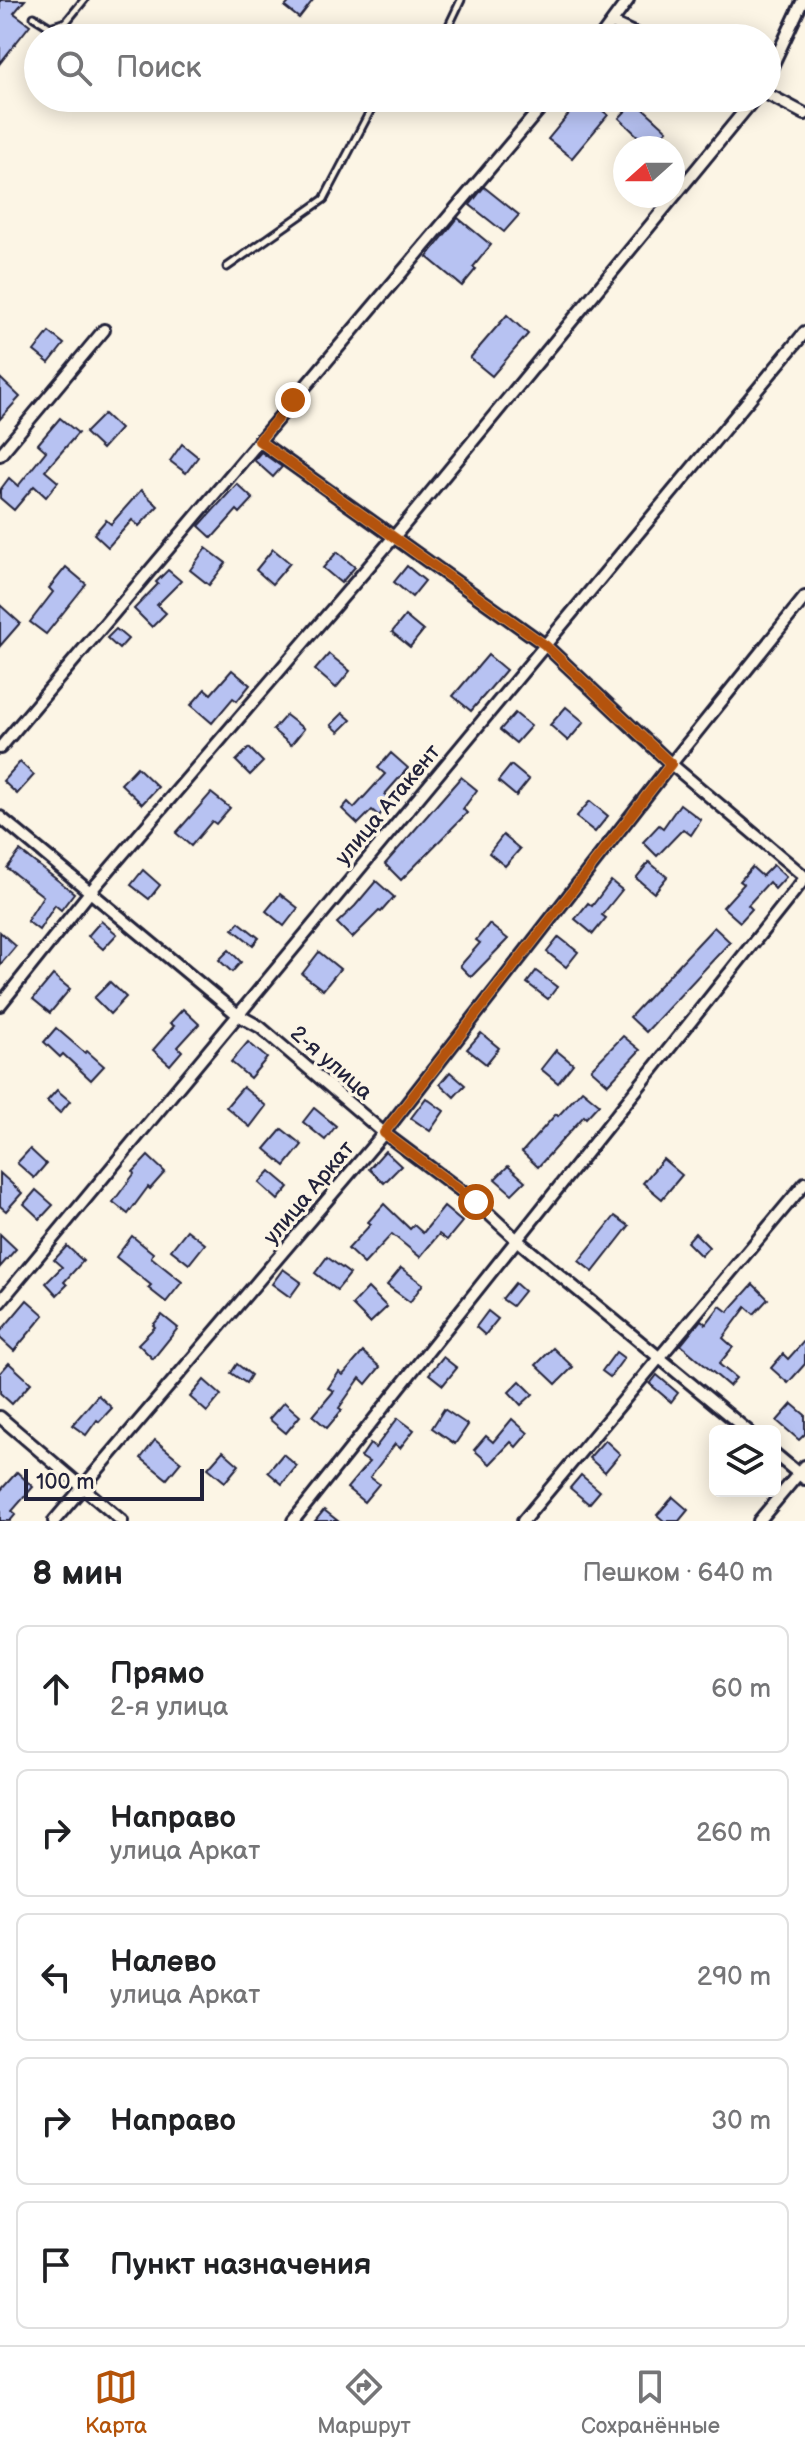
<!DOCTYPE html>
<html lang="ru">
<head>
<meta charset="utf-8">
<style>
	body { margin:0; font-family:"Balsamiq Sans",sans-serif; background:#f6f6f6; color:#202124 }
	.controls { position:absolute; right:24px; bottom:24px; display:grid; overflow:hidden; border-radius:12px; box-shadow:0 4px 20px #0003 }
	.controls button { width:72px; height:72px; display:grid; place-items:center; padding:0; border:0; border-bottom:2px solid #e0e0e0; background:#fff; color:#202124; font:40px sans-serif }
	.compass { position:absolute; left:613px; top:136px; width:72px; height:72px; border-radius:50%; background:#fff; box-shadow:0 4px 20px #0003; rotate:249deg }
	.scale { position:absolute; left:24px; bottom:20px; width:180px; box-sizing:border-box; padding-left:8px; border:4px solid #22223b; border-top:0; font-size:22px; line-height:28px; white-space:nowrap; color:#22223b; -webkit-text-stroke:6px #fcf5e5; paint-order:stroke }
	.stop { position:absolute; width:24px; height:24px; margin:-18px; border:6px solid #b45309; border-radius:50%; background:#fff }
	.stop.end { background:#b45309; border-color:#fff; box-shadow:0 2px 8px #0008 }
	.list { margin:0; padding:0; list-style:none }
	h2 { display:flex; justify-content:space-between; align-items:center; height:104px; margin:0; padding:0 32px; font-size:34px }
	h2 small { font-size:26px; font-weight:400; color:#757577 }
	.list li { display:grid; grid-template-columns:52px 1fr auto; gap:24px; align-items:center; box-sizing:border-box; height:128px; margin:0 16px 16px; padding:0 16px; border:2px solid #e0e0e0; border-radius:12px }
	.list b { display:block; font-size:30px; white-space:nowrap }
	.list p { margin:0; font-size:26px; white-space:nowrap; color:#757577 }
	.list em { font-size:26px; font-style:normal; color:#757577 }
	.icon { flex:none; width:44px; height:44px; fill:none; stroke:currentColor; stroke-width:2; stroke-linecap:round; stroke-linejoin:round }
	.map { position:relative; flex:none; width:805px; height:1521px; overflow:hidden }
	.search { position:absolute; background:#fff; box-shadow:0 4px 20px #0003; left:24px; right:24px; top:24px; height:88px; display:flex; align-items:center; gap:20px; box-sizing:border-box; padding:0 28px; border-radius:44px; color:#757577; font-size:30px }
	.sheet { height:824px; background:#fff }
	nav { display:flex; justify-content:space-around; align-items:center; box-sizing:border-box; height:112px; border-top:2px solid #e0e0e0; background:#fff; font-size:22px; color:#757577 }
	nav a { display:grid; justify-items:center; gap:4px }
	nav .on { color:#b45309 }
	.map>svg:first-child { display:block }
	.building { fill:#b7c2f2; stroke:#22223b; stroke-width:2 }
	.lines { fill:none; stroke-linecap:round; stroke-linejoin:round }
	.service-casing { stroke:#22223b; stroke-width:11 }
	.minor-casing { stroke:#22223b; stroke-width:16 }
	.service { stroke:#fcf5e5; stroke-width:5 }
	.minor { stroke:#fcf5e5; stroke-width:10 }
	.route { stroke:#b45309; stroke-width:10 }
	.labels { text-anchor:middle; stroke-width:7; stroke-linejoin:round; paint-order:stroke }
	.street-label { font-size:22px; fill:#22223b; stroke:#fcf5e5 }
</style>
</head>
<body>
<div class="map">
<svg width="805" height="1521" viewBox="0 0 805 1521">
	<rect width="100%" height="100%" fill="#fcf5e5"/>
	<filter id="ink" filterUnits="userSpaceOnUse"><feTurbulence type="fractalNoise" baseFrequency=".0125" numOctaves="2"/><feDisplacementMap in="SourceGraphic" scale="16" xChannelSelector="R" yChannelSelector="G"/><feConvolveMatrix kernelMatrix="1 2 1 2 8 2 1 2 1" color-interpolation-filters="sRGB"/></filter>
	<g filter="url(#ink)">
		<g class="building">
			<path d="M0,0H25L14,13L30,25L0,63Z"/>
			<path d="M291,0H313L299,18L285,7Z"/>
			<path d="M582,98H587L608,115L572,158L548,139Z"/>
			<path d="M635,101L667,130L650,148L619,118Z"/>
			<path d="M484,187L519,215L504,232L470,205Z"/>
			<path d="M458,218L491,245L473,267L476,269L462,286L427,257Z"/>
			<path d="M507,315L528,334L492,376L470,358Z"/>
			<path d="M49,332L64,344L49,363L34,351Z"/>
			<path d="M0,378L20,397L0,419Z"/>
			<path d="M104,414L120,429L102,449L85,433Z"/>
			<path d="M60,418L78,433L45,471L58,482L46,497L34,486L14,510L0,498V490L9,478L18,486L46,451L38,444Z"/>
			<path d="M182,444L198,457L186,473L170,461Z"/>
			<path d="M261,452L282,467L273,477L254,460Z"/>
			<path d="M237,484L253,499L240,513L237,510L212,538L199,526Z"/>
			<path d="M141,490L158,506L139,526L132,520L108,547L94,534L106,520L111,524Z"/>
			<path d="M206,548L226,563L209,585L190,570Z"/>
			<path d="M273,549L290,563L272,584L256,570Z"/>
			<path d="M337,552L355,567L341,583L323,568Z"/>
			<path d="M407,566L425,581L412,597L394,582Z"/>
			<path d="M66,567L86,584L46,634L30,622L53,592L49,588Z"/>
			<path d="M168,570L181,581L157,605L166,613L152,627L134,609L158,584L156,582Z"/>
			<path d="M0,605L20,623L0,646Z"/>
			<path d="M405,616L423,631L410,647L392,632Z"/>
			<path d="M116,629L128,639L119,649L107,638Z"/>
			<path d="M329,654L350,671L336,688L315,670Z"/>
			<path d="M488,655L506,670L471,711L453,696Z"/>
			<path d="M232,670L250,685L237,701L233,698L212,723L191,705L205,689L211,694Z"/>
			<path d="M566,707L584,722L568,741L550,725Z"/>
			<path d="M343,713L351,720L339,732L331,725Z"/>
			<path d="M515,713L531,726L516,743L500,730Z"/>
			<path d="M286,715L304,729L291,745L273,730Z"/>
			<path d="M249,748L263,762L250,775L236,761Z"/>
			<path d="M391,753L408,768L385,794L392,800L379,816L372,810L358,824L342,809L348,802L354,808L385,774L378,768Z"/>
			<path d="M20,762L34,775L17,794L3,781Z"/>
			<path d="M511,765L529,780L516,796L498,781Z"/>
			<path d="M137,767L158,787L142,804L121,784Z"/>
			<path d="M461,777L477,790L463,809L467,813L401,880L385,864Z"/>
			<path d="M211,793L230,808L216,824L212,821L191,846L176,833Z"/>
			<path d="M590,801L608,816L595,832L576,817Z"/>
			<path d="M680,804L701,820L691,835L683,829L657,856L643,842L659,825L663,828Z"/>
			<path d="M503,835L520,849L505,866L489,853Z"/>
			<path d="M20,851L74,893L61,910L55,905L39,930L27,921L43,896L7,868Z"/>
			<path d="M649,862L667,877L654,893L636,878Z"/>
			<path d="M773,865L786,877L775,889L769,882L748,905L752,909L740,922L723,907L744,884L740,881L752,867L762,876Z"/>
			<path d="M143,870L160,885L149,899L131,885Z"/>
			<path d="M376,881L394,897L381,912L379,911L352,938L337,923L355,906Z"/>
			<path d="M611,881L622,890L602,915L606,918L593,934L575,919L588,903L592,906Z"/>
			<path d="M280,894L298,908L284,926L266,911Z"/>
			<path d="M101,921L117,934L103,949L88,936Z"/>
			<path d="M239,922L259,938L253,945L233,929Z"/>
			<path d="M489,924L508,939L471,977L460,966L480,943L476,940Z"/>
			<path d="M714,927L730,942L646,1032L630,1017Z"/>
			<path d="M0,932L16,946L0,965Z"/>
			<path d="M559,937L578,952L566,967L547,952Z"/>
			<path d="M229,950L241,962L232,972L219,960Z"/>
			<path d="M319,952L340,969L323,990L302,974Z"/>
			<path d="M536,971L557,987L548,999L527,983Z"/>
			<path d="M53,975L70,989L50,1013L33,999Z"/>
			<path d="M110,982L126,997L110,1014L94,998Z"/>
			<path d="M183,1009L199,1024L178,1047L182,1051L170,1065L153,1050L174,1026L170,1023Z"/>
			<path d="M56,1028L85,1053L87,1051L104,1066L91,1080L63,1054L60,1057L44,1042Z"/>
			<path d="M481,1033L499,1048L486,1064L467,1049Z"/>
			<path d="M623,1036L640,1050L608,1084L591,1069Z"/>
			<path d="M248,1042L267,1058L250,1078L231,1062Z"/>
			<path d="M556,1050L573,1064L558,1083L541,1069Z"/>
			<path d="M450,1072L465,1085L454,1097L440,1084Z"/>
			<path d="M243,1087L266,1106L250,1127L226,1107Z"/>
			<path d="M57,1090L70,1101L60,1113L47,1101Z"/>
			<path d="M582,1090L599,1104L586,1118L584,1116L538,1167L522,1152L556,1114L558,1116Z"/>
			<path d="M426,1098L444,1111L430,1131L411,1118Z"/>
			<path d="M314,1108L336,1126L325,1140L303,1122Z"/>
			<path d="M282,1129L302,1145L285,1166L265,1149Z"/>
			<path d="M30,1149L46,1164L34,1178L17,1163Z"/>
			<path d="M385,1151L401,1166L384,1183L369,1169Z"/>
			<path d="M148,1156L165,1172L150,1189L148,1187L128,1214L113,1202L134,1174L133,1172Z"/>
			<path d="M663,1159L682,1175L662,1199L643,1183Z"/>
			<path d="M508,1166L525,1181L512,1194L495,1179Z"/>
			<path d="M270,1171L289,1187L278,1200L259,1183Z"/>
			<path d="M0,1173L22,1193L6,1211L0,1206Z"/>
			<path d="M36,1190L53,1205L40,1219L24,1204Z"/>
			<path d="M384,1204L410,1229L414,1225L423,1233L444,1207L462,1222L447,1240L439,1234L420,1257L392,1234L364,1264L348,1249L371,1224L368,1222Z"/>
			<path d="M615,1216L629,1226L593,1272L579,1261Z"/>
			<path d="M187,1230L205,1244L189,1264L171,1250Z"/>
			<path d="M695,1233L709,1247L701,1256L687,1242Z"/>
			<path d="M0,1234L16,1249L0,1267Z"/>
			<path d="M132,1236L153,1253L151,1257L182,1282L166,1302L148,1288L151,1285L116,1257Z"/>
			<path d="M67,1246L83,1261L64,1282L67,1285L57,1295L46,1283L62,1267L54,1260Z"/>
			<path d="M327,1257L350,1274L337,1290L315,1273Z"/>
			<path d="M401,1268L423,1284L410,1302L387,1285Z"/>
			<path d="M283,1269L301,1282L290,1297L272,1284Z"/>
			<path d="M515,1283L524,1291L512,1306L502,1299Z"/>
			<path d="M753,1284L768,1299L754,1314L746,1307L723,1338L733,1347L719,1364L736,1378L729,1386L681,1345L701,1320L706,1324L720,1306L728,1312Z"/>
			<path d="M368,1288L387,1307L370,1323L352,1305Z"/>
			<path d="M27,1300L44,1315L14,1351L0,1338V1332Z"/>
			<path d="M488,1311L498,1319L485,1335L476,1327Z"/>
			<path d="M162,1315L178,1328L153,1359L138,1344L155,1327L153,1325Z"/>
			<path d="M805,1340V1364L788,1383L771,1368L783,1354L788,1359Z"/>
			<path d="M553,1348L573,1367L556,1384L536,1365Z"/>
			<path d="M363,1352L380,1367L366,1384L360,1378L339,1408L342,1410L327,1428L313,1416L334,1391L328,1388L339,1372L343,1375Z"/>
			<path d="M616,1352L624,1358L610,1377L602,1371Z"/>
			<path d="M443,1357L457,1368L443,1385L429,1374Z"/>
			<path d="M9,1363L31,1383L12,1404L0,1393V1373Z"/>
			<path d="M237,1364L251,1375L246,1383L231,1373Z"/>
			<path d="M657,1375L678,1393L671,1402L650,1384Z"/>
			<path d="M204,1380L221,1395L207,1412L190,1397Z"/>
			<path d="M520,1381L533,1394L521,1405L509,1392Z"/>
			<path d="M98,1395L112,1408L99,1422L97,1420L86,1435L72,1425Z"/>
			<path d="M284,1402L300,1416L286,1433L269,1419Z"/>
			<path d="M792,1404L805,1415V1434L799,1440L777,1421Z"/>
			<path d="M444,1409L468,1425L455,1444L432,1428Z"/>
			<path d="M398,1418L414,1430L400,1448L395,1444L370,1477L379,1484L364,1502L347,1488L369,1462L361,1457L370,1444L375,1448Z"/>
			<path d="M512,1419L528,1433L516,1447L511,1442L490,1464L474,1450L486,1436L493,1442Z"/>
			<path d="M155,1440L181,1462L167,1479L141,1458Z"/>
			<path d="M605,1440L620,1454L605,1472L589,1458Z"/>
			<path d="M223,1451L239,1465L225,1482L208,1468Z"/>
			<path d="M283,1454L297,1466L282,1484L268,1472Z"/>
			<path d="M17,1472L33,1487L12,1511L16,1514L10,1521H0V1491Z"/>
			<path d="M581,1475L600,1491L589,1504L570,1488Z"/>
			<path d="M673,1497L688,1510L679,1521H664L657,1515Z"/>
			<path d="M324,1510L338,1521H315Z"/>
		</g>
		<g class="lines">
			<defs>
				<g id="service">
					<path d="M34,17L50,27L66,22L84,0"/>
					<path d="M443,38L461,0"/>
					<path d="M227,267L324,199L377,98"/>
				</g>
				<g id="minor">
					<path d="M612,23L644,38"/>
					<path d="M600,38L628,0"/>
					<path d="M767,77L803,0"/>
					<path d="M767,94L805,114"/>
					<path d="M0,455L104,330"/>
					<path d="M805,597L671,764L805,877"/>
					<path d="M0,748L549,98"/>
					<path d="M0,817L238,1015L260,1027L384,1133L476,1202L516,1239L748,1431"/>
					<path d="M0,1005L90,892L394,537L755,98"/>
					<path d="M0,1302L805,332"/>
					<path d="M0,1417L122,1521"/>
					<path d="M775,1454L805,1479"/>
					<path d="M54,1521L384,1133L671,764L545,645L259,441"/>
					<path d="M293,1521L805,878"/>
					<path d="M523,1521L805,1183"/>
					<path d="M759,1521L805,1466"/>
				</g>
			</defs>
			<use href="#service" class="service-casing"/>
			<use href="#minor" class="minor-casing"/>
			<use href="#service" class="service"/>
			<use href="#minor" class="minor"/>
		</g>
	</g>
	<g class="lines" filter="url(#ink)">
		<path class="route" d="M293,400L259,441L545,645L671,764L384,1133L476,1202"/>
	</g>
	<g class="labels">
		<g class="street-label">
			<text transform="translate(387 804) rotate(-50)" y="8">улица Атакент</text>
			<text transform="translate(332 1062) rotate(41)" y="8">2-я улица</text>
			<text transform="translate(308 1192) rotate(-50)" y="8">улица Аркат</text>
		</g>
	</g>
</svg>
<div class="controls">
<button><svg class="icon" aria-label="layers" viewBox="0 0 24 24"><path d="M12 4l9 5-9 5-9-5zM3 14l9 5 9-5"/></svg></button>
</div>
<svg class="compass" viewBox="-18 -18 36 36"><path d="M0-13l5 13h-10z" fill="#e53935"/><path d="M0 13l5-13h-10z" fill="#757577"/></svg>
<div class="scale">100 m</div>
<div class="stop" style="left:476px;top:1202px"></div>
<div class="stop end" style="left:293px;top:400px"></div>
<div class="search"><svg class="icon" aria-label="search" viewBox="0 0 24 24"><circle cx="10" cy="10" r="6"/><path d="M15 15l6 6"/></svg>Поиск</div>
</div>
<section class="sheet">
<h2>8 мин<small>Пешком · 640 m</small></h2>
<ul class="list">
<li><svg class="icon" aria-label="ahead" viewBox="0 0 24 24"><path d="M12 20V5M6 11l6-6 6 6"/></svg><div><b>Прямо</b><p>2-я улица</p></div><em>60 m</em></li>
<li><svg class="icon" aria-label="right" viewBox="0 0 24 24"><path d="M7 20v-9h11M14 6l5 5-5 5"/></svg><div><b>Направо</b><p>улица Аркат</p></div><em>260 m</em></li>
<li><svg class="icon" aria-label="left" viewBox="0 0 24 24"><path d="M17 20v-9H6M10 6l-5 5 5 5"/></svg><div><b>Налево</b><p>улица Аркат</p></div><em>290 m</em></li>
<li><svg class="icon" aria-label="right" viewBox="0 0 24 24"><path d="M7 20v-9h11M14 6l5 5-5 5"/></svg><div><b>Направо</b></div><em>30 m</em></li>
<li><svg class="icon" aria-label="arrive" viewBox="0 0 24 24"><path d="M6 21V4h12l-3 4 3 4H6"/></svg><div><b>Пункт назначения</b></div></li>
</ul>
</section>
<nav>
<a class="on"><svg class="icon" aria-label="map" viewBox="0 0 24 24"><path d="M3 6l6-2 6 2 6-2v14l-6 2-6-2-6 2zM9 4v14M15 6v14"/></svg>Карта</a>
<a><svg class="icon" aria-label="directions" viewBox="0 0 24 24"><path d="M12 3l9 9-9 9-9-9zM9 14v-3h6M13 9l2 2-2 2"/></svg>Маршрут</a>
<a><svg class="icon" aria-label="saved" viewBox="0 0 24 24"><path d="M7 4h10v16l-5-4-5 4z"/></svg>Сохранённые</a>
</nav>
</body>
</html>
